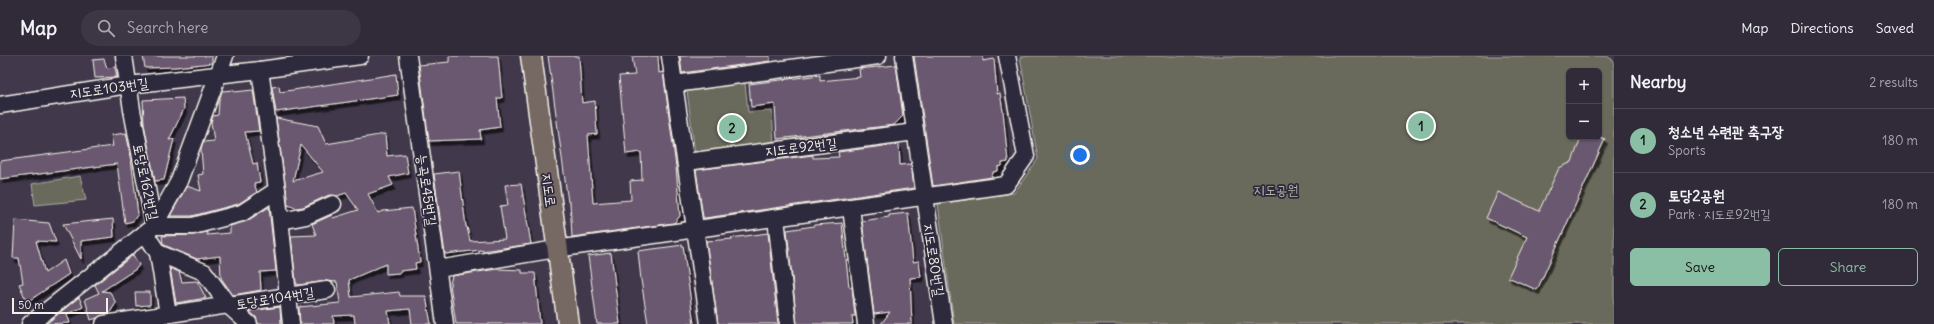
<!DOCTYPE html>
<html lang="en">
<head>
<meta charset="utf-8">
<style>
	body { margin:0; font-family:Delius,"Poor Story",sans-serif; background:#3d3644; color:#f1f3f6 }
	.controls { position:absolute; right:12px; top:12px; display:grid; overflow:hidden; border-radius:6px; box-shadow:0 1px 3px #0004 }
	.controls button { width:36px; height:36px; display:grid; place-items:center; padding:0; border:0; border-bottom:1px solid #4c4653; background:#312a39; color:#f1f3f6; font:20px sans-serif }
	.scale { position:absolute; left:12px; bottom:10px; width:96px; box-sizing:border-box; padding-left:4px; border:2px solid #f4f1e8; border-top:0; font-size:11px; line-height:14px; white-space:nowrap; color:#f4f1e8; -webkit-text-stroke:3px #2f2a3d; paint-order:stroke }
	.you { position:absolute; left:1080px; top:99px; width:14px; height:14px; margin:-10px; border:3px solid #fff; border-radius:50%; background:#1a73e8; box-shadow:0 0 0 6px #1a73e833 }
	.badge { display:grid; place-items:center; width:26px; height:26px; border-radius:50%; background:#8abfa5; color:#111; font-size:13px; font-weight:700 }
	.pin { position:absolute; translate:-50% -50%; border:2px solid #fff; box-shadow:0 1px 4px #0006 }
	.list { margin:0; padding:0; list-style:none }
	h2 { display:flex; justify-content:space-between; align-items:center; height:52px; margin:0; padding:0 16px; font-size:17px }
	h2 small { font-size:13px; font-weight:400; color:#a8a7ae }
	.list li { display:grid; grid-template-columns:26px 1fr auto; gap:12px; align-items:center; box-sizing:border-box; height:64px; padding:0 16px; border-top:1px solid #4c4653 }
	.list b { display:block; font-size:15px; white-space:nowrap }
	.list p { margin:0; font-size:13px; white-space:nowrap; color:#a8a7ae }
	.list em { font-size:13px; font-style:normal; color:#a8a7ae }
	.actions { display:flex; gap:8px; padding:12px 16px }
	.actions a { flex:1; padding:9px 0; border:1px solid #8abfa5; border-radius:6px; text-align:center; font-size:14px; color:#8abfa5 }
	.actions .main { background:#8abfa5; color:#111 }
	.icon { flex:none; width:22px; height:22px; fill:none; stroke:currentColor; stroke-width:2; stroke-linecap:round; stroke-linejoin:round }
	.map { position:relative; flex:none; width:1614px; height:268px; overflow:hidden }
	header { display:flex; align-items:center; gap:24px; box-sizing:border-box; height:56px; padding:0 20px; background:#312a39; border-bottom:1px solid #4c4653 }
	header strong { font-size:19px }
	nav { display:flex; gap:22px; margin-inline-start:auto; font-size:14px }
	.search { width:280px; height:36px; background:#3d3644; display:flex; align-items:center; gap:10px; box-sizing:border-box; padding:0 14px; border-radius:22px; color:#a8a7ae; font-size:15px }
	main { display:flex }
	aside { flex:1; background:#312a39 }
	.map>svg:first-child { display:block }
	.green { fill:#69695b; stroke:#aeada2; fill-rule:evenodd }
	.building { fill:#6b586f; stroke:#f4f1e8; fill-rule:evenodd; filter:url(#shadow) }
	.lines { fill:none; stroke-linecap:round; stroke-linejoin:round }
	.minor-casing { stroke:#f4f1e8; stroke-width:19 }
	.major-casing { stroke:#f4f1e8; stroke-width:23 }
	.minor { stroke:#2f2a3d; stroke-width:16 }
	.major { stroke:#766964; stroke-width:20 }
	.labels { text-anchor:middle; stroke-width:3.5; stroke-linejoin:round; paint-order:stroke }
	.street-label { font-size:14px; fill:#f4f1e8; stroke:#2f2a3d }
	.park-label { font-size:14px; fill:#b5b4a9; stroke:#2f2a3d }
</style>
</head>
<body>
<header>
<strong>Map</strong>
<div class="search"><svg class="icon" aria-label="search" viewBox="0 0 24 24"><circle cx="10" cy="10" r="6"/><path d="M15 15l6 6"/></svg>Search here</div>
<nav><a>Map</a><a>Directions</a><a>Saved</a></nav>
</header>
<main>
<div class="map">
<svg width="1614" height="268" viewBox="0 0 1614 268">
	<defs>
		<filter id="shadow"><feDropShadow dx="2.5" dy="4.5" stdDeviation="0" flood-color="#0009"/></filter>
	</defs>
	<rect width="100%" height="100%" fill="#41384c"/>
	<filter id="ink" filterUnits="userSpaceOnUse"><feTurbulence type="fractalNoise" baseFrequency=".025" numOctaves="2"/><feDisplacementMap in="SourceGraphic" scale="8" xChannelSelector="R" yChannelSelector="G"/><feConvolveMatrix kernelMatrix="1 2 1 2 8 2 1 2 1" color-interpolation-filters="sRGB"/></filter>
	<g filter="url(#ink)">
		<g class="green">
			<path d="M1032,0H1607L1614,5V268H954L938,148L1014,137L1038,103L1020,1ZM1569,15H1599V81H1569Z"/>
			<path d="M745,27L748,56L772,55L774,89L695,97L687,35Z"/>
			<path d="M80,120L86,144L35,149L32,128Z"/>
		</g>
		<g class="building">
			<path d="M143,0H212V7L175,11L145,12Z"/>
			<path d="M449,0H498L502,42H497L500,71L480,74L481,83L429,85L419,9L449,6Z"/>
			<path d="M548,0H579L582,47L595,45L597,78L588,79L593,147L631,144L630,125L642,124L641,96L626,98L619,20L635,19L632,0H658L659,17L663,16L676,111L680,160L674,167L572,181L570,146H568Z"/>
			<path d="M680,0H770V5L682,17Z"/>
			<path d="M914,0H983V5L994,3L997,38L1000,37L1003,55L1008,106L1002,107V110L998,111V115L993,116L992,121L933,130Z"/>
			<path d="M104,3L107,12L115,11L117,21L95,22L93,4Z"/>
			<path d="M896,9L903,60L894,69L777,83L775,48L751,51L749,28L820,19V25L860,21L859,13Z"/>
			<path d="M396,18L398,39L276,56L272,31L279,30L280,36Z"/>
			<path d="M234,34V36L253,34L259,75L245,76L253,108L257,107L260,126L254,127L257,136L238,148L192,160H170L187,130L201,135L198,119L203,118L201,93L203,86L214,85L211,66L213,60L218,59L219,45L222,35Z"/>
			<path d="M183,42L184,53L169,84L174,83L164,124L155,125L144,68L143,44Z"/>
			<path d="M276,62L318,70L326,88L385,78L387,100L405,98L408,117L389,121L393,129L368,138L378,157L383,155L412,152L420,206L415,207L416,213L400,215V217L386,218V208L349,224L351,241L399,236L400,240H426L431,268H412L410,253L388,255L390,268H355L354,259L333,260L334,268H300L299,251L340,247L337,226L326,225L299,229L296,227L291,180L316,179L312,168L332,159L333,162L358,154L346,137L337,140L329,139L303,151L296,152L288,149ZM301,89L323,116L293,125Z"/>
			<path d="M126,77L130,95L138,158L133,165L125,167L117,108L0,123V105L113,90L111,79Z"/>
			<path d="M1581,81H1599L1605,83L1537,234L1508,221L1527,181L1486,162L1498,136L1539,155L1559,112L1572,106Z"/>
			<path d="M899,88L900,109L911,108L914,132L705,162L703,161L696,114L813,99V102L839,101L838,96Z"/>
			<path d="M459,115L466,171H467L470,185L505,183L500,150L508,149L505,129L521,128L531,188L482,195L481,194L445,198L434,118Z"/>
			<path d="M269,151L276,215L260,216L261,234L233,239L221,222L220,200L197,203L164,189L163,187L162,180L193,179L207,176V179L230,177V170L247,165Z"/>
			<path d="M908,157L913,206L919,205L921,221L910,222L912,268H881L890,256L874,258L862,165L889,161V159Z"/>
			<path d="M113,163L114,181L81,185V203L63,168Z"/>
			<path d="M15,164L49,167L56,186L36,185L45,217L64,204L69,218L27,246L19,228L23,227L19,202H13Z"/>
			<path d="M842,167L849,231H852L855,260H852L853,268H797L787,174L814,170V169Z"/>
			<path d="M768,177L778,268H718L706,185L733,183L731,182Z"/>
			<path d="M683,189L694,268H648L641,224L638,195Z"/>
			<path d="M611,197L620,268H597L588,200Z"/>
			<path d="M133,199L139,209L136,213L102,235L110,236L116,247L109,258L91,264L85,243L99,237L95,229Z"/>
			<path d="M170,212L179,216L182,226L197,225L206,242L176,247Z"/>
			<path d="M497,213L522,214V217H535L540,268H456L450,228L452,220Z"/>
			<path d="M135,236H150V249L136,250Z"/>
			<path d="M79,241L83,251L67,258L70,267L46,268Z"/>
			<path d="M280,251L281,268H258L256,261L249,255Z"/>
		</g>
		<g class="lines">
			<defs>
				<g id="minor">
					<path d="M124,0L132,54L154,170"/>
					<path d="M408,0L445,268"/>
					<path d="M670,0L709,268"/>
					<path d="M904,0L944,268"/>
					<path d="M260,14L277,134L291,268"/>
					<path d="M675,28L878,0"/>
					<path d="M0,49L128,29L260,14L360,0"/>
					<path d="M686,106L915,76"/>
					<path d="M851,152L866,268"/>
					<path d="M776,162L788,268"/>
					<path d="M281,165L306,160L333,148"/>
					<path d="M154,170H193L242,157L277,134"/>
					<path d="M145,177L158,197L168,258"/>
					<path d="M158,197L204,216L229,250L249,268"/>
					<path d="M438,213L556,193L1006,129L1026,100L1007,0"/>
					<path d="M30,268L154,170L179,125L225,0"/>
					<path d="M104,268L327,234"/>
				</g>
				<path id="major" d="M531,0L568,268"/>
			</defs>
			<use href="#minor" class="minor-casing"/>
			<use href="#major" class="major-casing"/>
			<use href="#minor" class="minor"/>
			<use href="#major" class="major"/>
		</g>
	</g>
	<g class="labels">
		<g class="street-label">
			<text transform="translate(109 32) rotate(-8)" y="5">지도로103번길</text>
			<text transform="translate(801 91) rotate(-7)" y="5">지도로92번길</text>
			<text transform="translate(146 126) rotate(78)" y="5">토당로162번길</text>
			<text transform="translate(427 134) rotate(82)" y="5">능곡로45번길</text>
			<text transform="translate(549 134) rotate(82)" y="5">지도로</text>
			<text transform="translate(934 204) rotate(81)" y="5">지도로80번길</text>
			<text transform="translate(275 242) rotate(-9)" y="5">토당로104번길</text>
		</g>
		<g class="park-label">
			<text x="1276" y="139">지도공원</text>
		</g>
	</g>
</svg>
<div class="controls">
<button>+</button>
<button>−</button>
</div>
<div class="scale">50 m</div>
<div class="you"></div>
<div class="pin badge" style="left:1421px;top:70px">1</div>
<div class="pin badge" style="left:732px;top:72px">2</div>
</div>
<aside>
<h2>Nearby<small>2 results</small></h2>
<ul class="list">
<li><span class="badge">1</span><div><b>청소년 수련관 축구장</b><p>Sports</p></div><em>180 m</em></li>
<li><span class="badge">2</span><div><b>토당2공원</b><p>Park · 지도로92번길</p></div><em>180 m</em></li>
</ul>
<div class="actions"><a class="main">Save</a><a>Share</a></div>
</aside>
</main>
</body>
</html>
